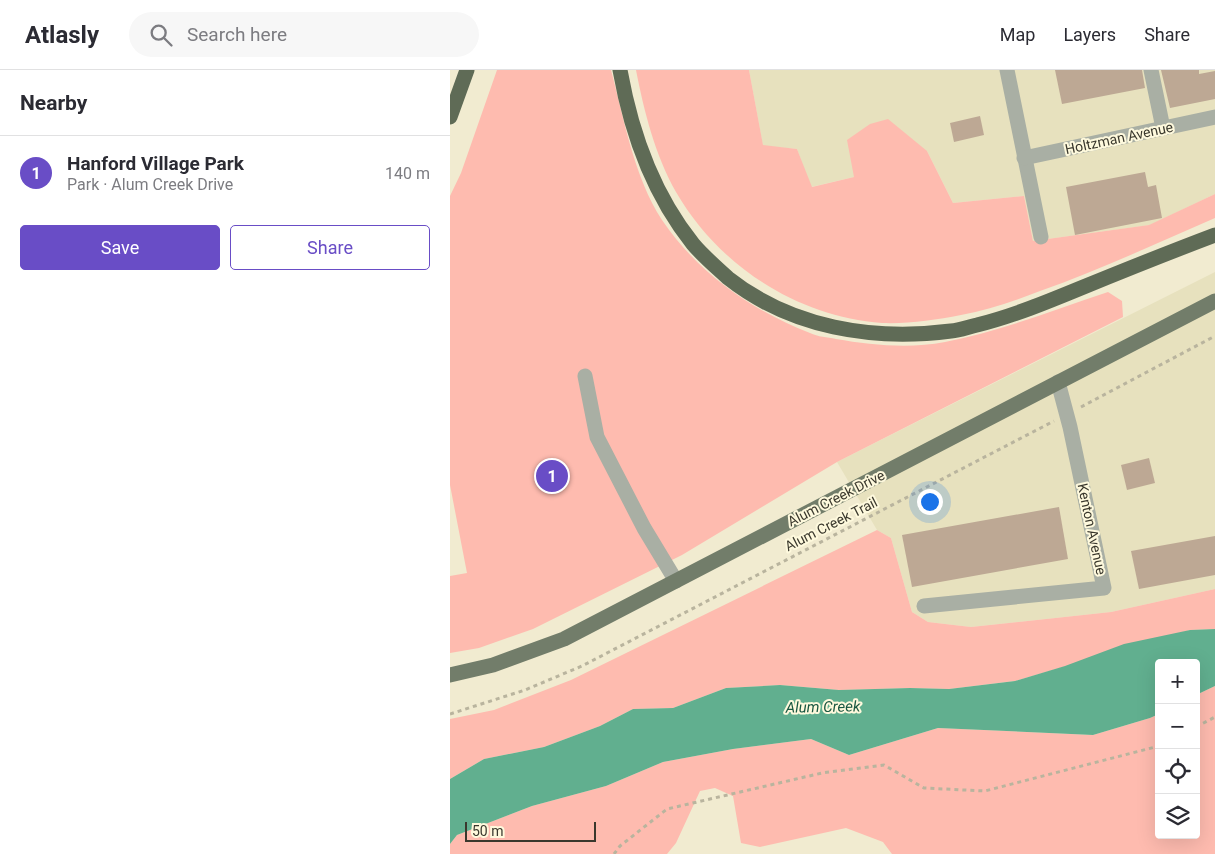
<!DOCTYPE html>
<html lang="en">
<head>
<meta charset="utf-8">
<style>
	body { margin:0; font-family:Roboto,sans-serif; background:#f7f7f7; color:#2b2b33 }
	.controls { position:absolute; right:15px; bottom:15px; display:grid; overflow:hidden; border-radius:5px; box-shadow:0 5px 20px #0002 }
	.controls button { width:45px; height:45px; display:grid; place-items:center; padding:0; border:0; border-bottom:1px solid #e1e1e2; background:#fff; color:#2b2b33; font:25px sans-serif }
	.scale { position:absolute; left:15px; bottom:12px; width:131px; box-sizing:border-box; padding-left:5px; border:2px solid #3a382d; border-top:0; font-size:14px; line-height:18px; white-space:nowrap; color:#3a382d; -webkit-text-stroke:4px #fef9dd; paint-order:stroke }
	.you { position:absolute; left:479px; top:431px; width:18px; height:18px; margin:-12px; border:4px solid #fff; border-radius:50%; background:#1a73e8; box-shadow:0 0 0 8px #1a73e833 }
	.badge { display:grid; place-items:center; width:32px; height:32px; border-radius:50%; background:#694dc6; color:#fff; font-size:16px; font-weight:700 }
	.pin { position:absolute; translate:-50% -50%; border:2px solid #fff; box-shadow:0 1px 5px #0006 }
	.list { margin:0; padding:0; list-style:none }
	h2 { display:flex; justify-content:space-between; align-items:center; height:65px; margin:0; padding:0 20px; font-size:21px }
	h2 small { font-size:16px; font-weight:400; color:#7c7c81 }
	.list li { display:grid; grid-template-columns:32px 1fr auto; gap:15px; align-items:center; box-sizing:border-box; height:75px; padding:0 20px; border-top:1px solid #e1e1e2 }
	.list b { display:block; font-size:19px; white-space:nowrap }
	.list p { margin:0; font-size:16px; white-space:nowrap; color:#7c7c81 }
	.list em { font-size:16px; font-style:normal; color:#7c7c81 }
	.actions { display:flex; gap:10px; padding:15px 20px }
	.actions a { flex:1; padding:11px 0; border:1px solid #694dc6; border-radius:5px; text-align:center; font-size:18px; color:#694dc6 }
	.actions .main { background:#694dc6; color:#fff }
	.icon { flex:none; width:28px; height:28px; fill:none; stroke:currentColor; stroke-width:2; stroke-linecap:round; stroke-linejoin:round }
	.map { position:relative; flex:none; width:765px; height:784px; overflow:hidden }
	header { display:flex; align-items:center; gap:30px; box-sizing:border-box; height:70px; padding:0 25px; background:#fff; border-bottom:1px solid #e1e1e2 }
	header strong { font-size:24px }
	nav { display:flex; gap:28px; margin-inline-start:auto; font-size:18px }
	.search { width:350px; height:45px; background:#f7f7f7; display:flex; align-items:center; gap:12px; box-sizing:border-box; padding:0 18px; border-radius:28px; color:#7c7c81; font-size:19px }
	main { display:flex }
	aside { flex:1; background:#fff }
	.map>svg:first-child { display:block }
	.built { fill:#e7e1be }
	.green { fill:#febbaf }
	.water { fill:#61af8f }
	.building { fill:#bda894 }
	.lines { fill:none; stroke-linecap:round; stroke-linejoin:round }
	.path { stroke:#b9b49e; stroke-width:3; stroke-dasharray:4 4; stroke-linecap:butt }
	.minor { stroke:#a9afa4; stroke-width:15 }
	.major { stroke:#727d6a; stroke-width:15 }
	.highway { stroke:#5f6b56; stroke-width:15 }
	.labels { text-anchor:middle; stroke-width:4; stroke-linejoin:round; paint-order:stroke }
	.street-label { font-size:14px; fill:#3a382d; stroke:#fef9dd }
	.water-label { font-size:15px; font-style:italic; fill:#195741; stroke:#fef9dd }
</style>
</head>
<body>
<header>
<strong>Atlasly</strong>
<div class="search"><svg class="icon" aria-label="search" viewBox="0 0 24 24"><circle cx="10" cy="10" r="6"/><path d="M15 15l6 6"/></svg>Search here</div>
<nav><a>Map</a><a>Layers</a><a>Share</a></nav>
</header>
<main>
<aside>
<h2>Nearby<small></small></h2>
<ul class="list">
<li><span class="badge">1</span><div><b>Hanford Village Park</b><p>Park · Alum Creek Drive</p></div><em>140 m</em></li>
</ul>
<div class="actions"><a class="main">Save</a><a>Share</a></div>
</aside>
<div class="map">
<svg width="765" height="784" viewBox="0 0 765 784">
	<rect width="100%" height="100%" fill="#f1ebd0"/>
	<g class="built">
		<path d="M299,0H765V124L700,155L583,171L574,126L503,133L477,81L404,107L361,117L347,79L313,76Z"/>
		<path d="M765,202V519L661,542L521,557L478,552L462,542L441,468L427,460L387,392Z"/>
	</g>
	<g class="green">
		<path d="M47,0H161C174,49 184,107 212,150C248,203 301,240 360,263C368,267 377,267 386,269C421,275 459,279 495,272C551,261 604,240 658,222L672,231L673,247L387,392L232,485L83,559L29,578L0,583V506L17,503L0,415V126L11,103Z"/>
		<path d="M186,0H299L313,75L347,79L362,117L404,107L397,70L420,54L438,49L477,81L503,133L574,126L583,171L699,155L765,124V148C707,173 650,200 590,221C565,231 538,240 511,245C485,250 458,254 432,253C347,247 268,195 226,122C205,85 194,41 186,0Z"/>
		<path d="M427,460L441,468L462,542L478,552L521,557L661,542L765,519V559L740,560L565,611L499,619L460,618L389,620L330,615L276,618L223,638L183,639L150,656L94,677L34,689L0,709V649L44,640L121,610Z"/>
		<path d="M765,616V784H442L433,772L396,758L310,777L291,773L283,726L265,718L250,721L226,773L217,784H0V774L7,765L82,736L156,716L213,692L283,679L361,669L399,685L488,658L643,665L700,648L709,644V765H746V625Z"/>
	</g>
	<path class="water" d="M765,559V616L746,625V593H709V644L700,648L643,665L488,658L399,685L361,669L283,679L213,692L156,716L82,736L7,765L0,774V709L34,689L94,677L150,656L183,639L223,638L276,618L330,615L389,620L460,618L499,619L565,611L615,596L674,574L740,560Z"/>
	<g class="building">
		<path d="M605,0H692L695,18L612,34Z"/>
		<path d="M711,0H749V4L765,1V29L720,38Z"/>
		<path d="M530,46L534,65L504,72L500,53Z"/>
		<path d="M695,102L698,117L706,115L712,148L625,165L616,117Z"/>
		<path d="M699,388L705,413L677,420L671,395Z"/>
		<path d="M609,437L618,489L462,517L452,465Z"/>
		<path d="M765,466V505L689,519L681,481Z"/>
	</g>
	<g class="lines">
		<g class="path">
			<path d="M631,337L765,266"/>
			<path d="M0,644L75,620L132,596L604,351"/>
			<path d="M746,657L765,647"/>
			<path d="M164,784L170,776L217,739L372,703L434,695L474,718L535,721L709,676"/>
		</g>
		<g class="minor">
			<path d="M557,0L591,167"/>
			<path d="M701,0L713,58"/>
			<path d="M574,88L765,47"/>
			<path d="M135,306L147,367L194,458L226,511"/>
			<path d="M474,536L654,518L620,357L608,312"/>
		</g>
		<path class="major" d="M0,605L43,595L114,569L765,231"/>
		<g class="highway">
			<path d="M170,0C181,62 203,124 243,174C253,186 266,197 278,208C341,258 423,271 501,261C510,260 518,257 527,255C563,246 597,232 631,218C675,200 720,182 765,165"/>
			<path d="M0,47L17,0"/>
		</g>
	</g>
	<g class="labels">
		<g class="street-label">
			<text transform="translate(669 68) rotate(-12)" y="5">Holtzman Avenue</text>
			<text transform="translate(386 428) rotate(-27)" y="5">Alum Creek Drive</text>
			<text transform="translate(381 454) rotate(-27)" y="5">Alum Creek Trail</text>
			<text transform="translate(642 459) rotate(78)" y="5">Kenton Avenue</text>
		</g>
		<g class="water-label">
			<text transform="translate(373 637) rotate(-1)" y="5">Alum Creek</text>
		</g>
	</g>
</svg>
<div class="controls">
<button>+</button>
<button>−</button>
<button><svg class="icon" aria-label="locate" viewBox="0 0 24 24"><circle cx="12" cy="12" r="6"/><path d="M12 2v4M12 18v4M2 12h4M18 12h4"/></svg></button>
<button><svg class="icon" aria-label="layers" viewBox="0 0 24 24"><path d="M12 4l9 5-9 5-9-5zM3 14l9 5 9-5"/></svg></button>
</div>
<div class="scale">50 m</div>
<div class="you"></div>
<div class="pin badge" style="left:102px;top:406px">1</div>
</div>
</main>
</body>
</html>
